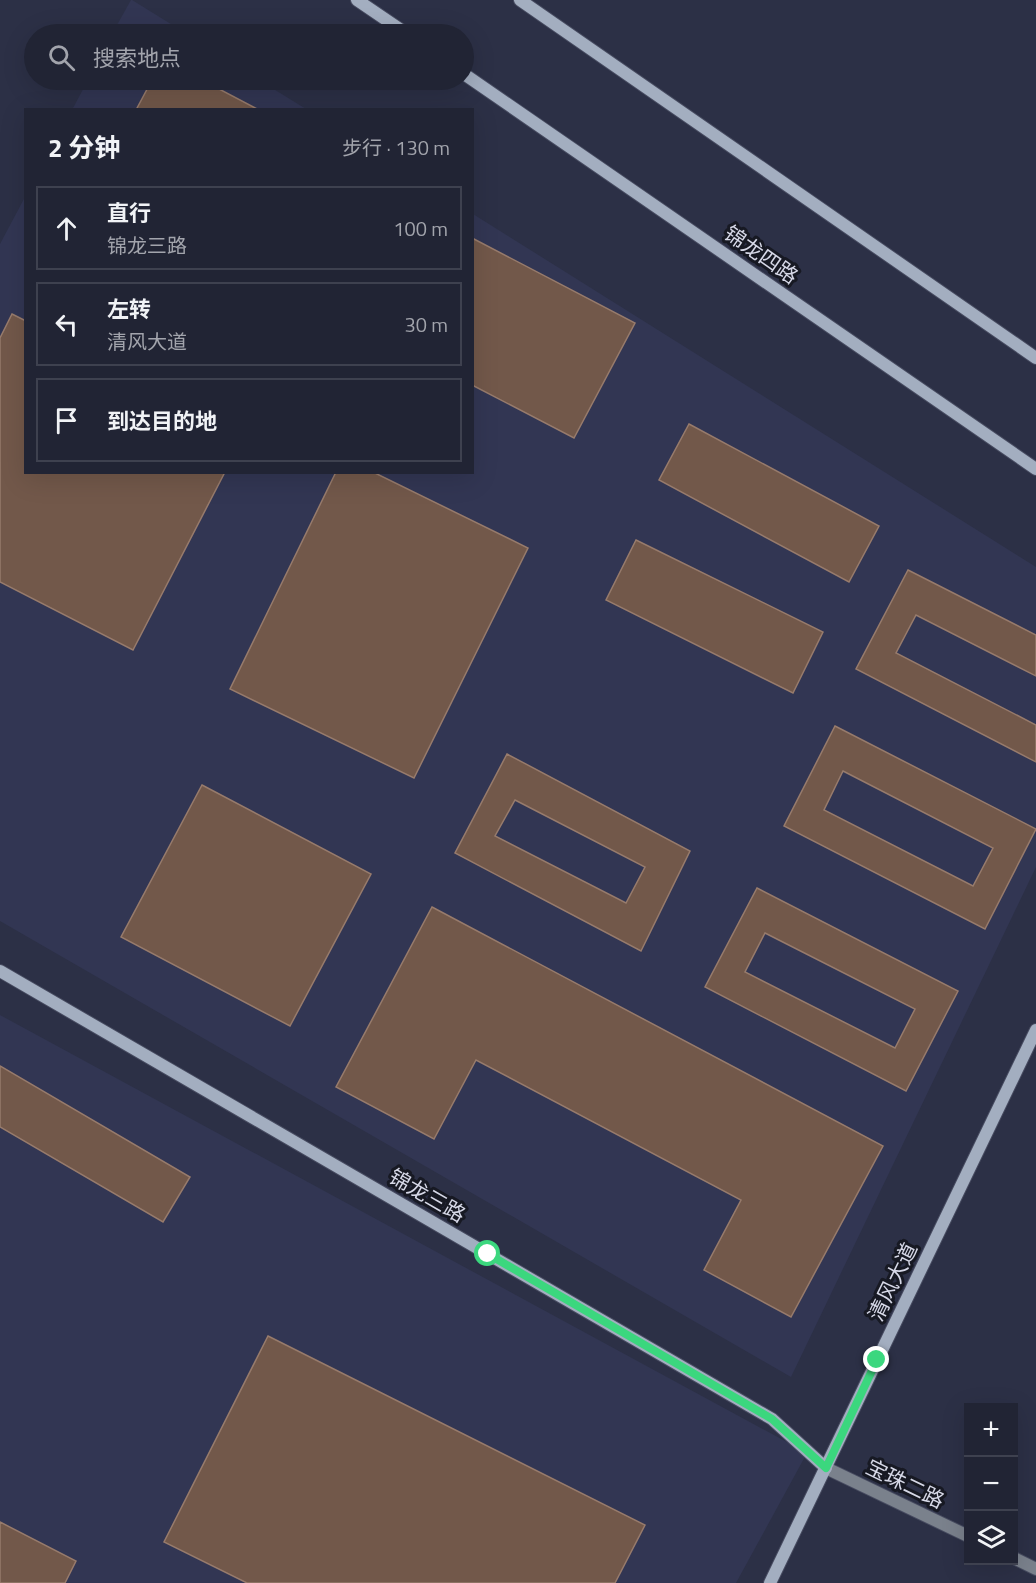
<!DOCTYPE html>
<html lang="zh">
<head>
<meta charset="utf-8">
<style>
	body { margin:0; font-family:"Titillium Web","Noto Sans SC",sans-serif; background:#292c3c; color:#f1f3f6 }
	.controls { position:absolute; right:18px; bottom:18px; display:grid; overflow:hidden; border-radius:0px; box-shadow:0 6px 24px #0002 }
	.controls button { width:54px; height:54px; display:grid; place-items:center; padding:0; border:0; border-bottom:2px solid #3e414f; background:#212434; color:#f1f3f6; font:30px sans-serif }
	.stop { position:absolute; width:18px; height:18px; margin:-14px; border:4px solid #3bd77e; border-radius:50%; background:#fff }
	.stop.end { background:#3bd77e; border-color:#fff; box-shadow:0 2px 6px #0008 }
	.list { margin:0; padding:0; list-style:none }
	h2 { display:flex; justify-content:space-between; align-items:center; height:78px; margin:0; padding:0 24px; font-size:26px }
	h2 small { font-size:20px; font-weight:400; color:#a2a4ac }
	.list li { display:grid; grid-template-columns:39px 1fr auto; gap:18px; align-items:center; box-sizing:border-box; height:84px; margin:0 12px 12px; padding:0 12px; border:2px solid #3e414f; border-radius:0px }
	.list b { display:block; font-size:22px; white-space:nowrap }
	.list p { margin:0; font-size:20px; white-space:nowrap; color:#a2a4ac }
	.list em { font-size:20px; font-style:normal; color:#a2a4ac }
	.icon { flex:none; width:33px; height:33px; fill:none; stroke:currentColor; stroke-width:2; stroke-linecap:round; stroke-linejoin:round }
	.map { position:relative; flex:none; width:1036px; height:1583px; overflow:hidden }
	.search { position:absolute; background:#212434; box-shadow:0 6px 24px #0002; left:24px; top:24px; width:450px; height:66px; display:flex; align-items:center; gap:15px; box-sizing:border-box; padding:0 21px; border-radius:33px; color:#a2a4ac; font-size:22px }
	.panel { position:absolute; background:#212434; box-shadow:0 6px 24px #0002; left:24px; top:108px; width:450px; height:366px; border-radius:0px }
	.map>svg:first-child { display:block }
	.built { fill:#323653 }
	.building { fill:#72584a; stroke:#977b6c; stroke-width:1.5; fill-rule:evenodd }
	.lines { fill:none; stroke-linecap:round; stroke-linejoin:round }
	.street-casing { stroke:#474b60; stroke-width:14 }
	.secondary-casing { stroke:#474b60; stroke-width:14 }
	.street { stroke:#7a818c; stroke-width:12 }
	.secondary { stroke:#a3aec0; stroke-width:12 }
	.route { stroke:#3bd77e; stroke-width:8 }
	.labels { text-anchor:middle; stroke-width:6; stroke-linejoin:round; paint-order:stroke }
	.street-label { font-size:21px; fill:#d6d8e7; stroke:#171923 }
</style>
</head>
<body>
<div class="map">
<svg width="1036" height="1583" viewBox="0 0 1036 1583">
	<rect width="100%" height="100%" fill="#2c3046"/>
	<g class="built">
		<path d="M131,0H132L187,34H112Z"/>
		<path d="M88,80H259L306,109L72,110Z"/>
		<path d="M25,197L26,472H472L473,214L1036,567V867L791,1377L0,921V244Z"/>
		<path d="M0,1015L807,1453L736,1583H0Z"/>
	</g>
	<g class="building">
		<path d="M152,80H202L259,110H136Z"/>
		<path d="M472,238L635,323L574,438L472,385Z"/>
		<path d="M12,314L26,321V472H225L133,650L0,582V338Z"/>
		<path d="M689,424L879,526L849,582L659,480Z"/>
		<path d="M336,472H373L528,548L414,778L230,689Z"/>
		<path d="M636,540L823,632L793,693L606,600Z"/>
		<path d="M908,570L1036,635V676L916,615L896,653L1036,725V762L856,669Z"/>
		<path d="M835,726L1036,829L985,929L784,826ZM843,771L993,848L973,886L824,810Z"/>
		<path d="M507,754L690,851L641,951L455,853ZM515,800L645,867L626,903L495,836Z"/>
		<path d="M202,785L371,874L290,1026L121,937Z"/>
		<path d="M757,888L958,991L906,1091L705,987ZM765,933L915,1009L895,1048L745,972Z"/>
		<path d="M432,907L883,1146L791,1317L704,1270L741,1200L476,1060L434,1139L336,1087Z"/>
		<path d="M0,1066L190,1177L163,1222L0,1127Z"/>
		<path d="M268,1336L645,1525L615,1583H247L164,1542Z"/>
		<path d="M0,1522L76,1561L65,1583H0Z"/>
	</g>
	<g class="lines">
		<defs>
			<g id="street">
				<path d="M826,1468L968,1536"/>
				<path d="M1014,1558L1036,1569"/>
			</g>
			<g id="secondary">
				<path d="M357,0L407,34"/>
				<path d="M520,0L1036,358"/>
				<path d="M464,74L1036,469"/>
				<path d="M0,971L772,1419L826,1468"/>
				<path d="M770,1583L1036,1030"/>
			</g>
		</defs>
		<use href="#street" class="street-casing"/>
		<use href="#secondary" class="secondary-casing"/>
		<use href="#street" class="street"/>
		<use href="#secondary" class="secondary"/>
	</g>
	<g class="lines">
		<path class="route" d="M488,1254L772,1419L826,1468L877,1360"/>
	</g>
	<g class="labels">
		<g class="street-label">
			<text transform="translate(761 255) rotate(35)" y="7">锦龙四路</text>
			<text transform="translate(427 1196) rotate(30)" y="7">锦龙三路</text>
			<text transform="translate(893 1282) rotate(-64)" y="7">清风大道</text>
			<text transform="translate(905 1484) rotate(26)" y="7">宝珠二路</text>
		</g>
	</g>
</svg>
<div class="controls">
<button>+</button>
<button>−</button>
<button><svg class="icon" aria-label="layers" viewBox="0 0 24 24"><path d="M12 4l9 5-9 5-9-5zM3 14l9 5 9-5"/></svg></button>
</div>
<div class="stop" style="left:488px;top:1254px"></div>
<div class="stop end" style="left:877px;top:1360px"></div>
<div class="search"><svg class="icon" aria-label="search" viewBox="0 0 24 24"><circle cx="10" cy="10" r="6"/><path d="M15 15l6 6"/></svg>搜索地点</div>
<section class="panel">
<h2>2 分钟<small>步行 · 130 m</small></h2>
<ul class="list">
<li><svg class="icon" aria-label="ahead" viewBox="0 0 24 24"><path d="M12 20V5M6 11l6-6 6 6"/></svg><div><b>直行</b><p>锦龙三路</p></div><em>100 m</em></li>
<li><svg class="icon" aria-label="left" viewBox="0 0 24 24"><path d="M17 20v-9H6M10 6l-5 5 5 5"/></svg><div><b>左转</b><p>清风大道</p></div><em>30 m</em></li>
<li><svg class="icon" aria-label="arrive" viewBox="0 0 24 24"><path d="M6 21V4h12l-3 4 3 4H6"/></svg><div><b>到达目的地</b></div></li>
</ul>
</section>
</div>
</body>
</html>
